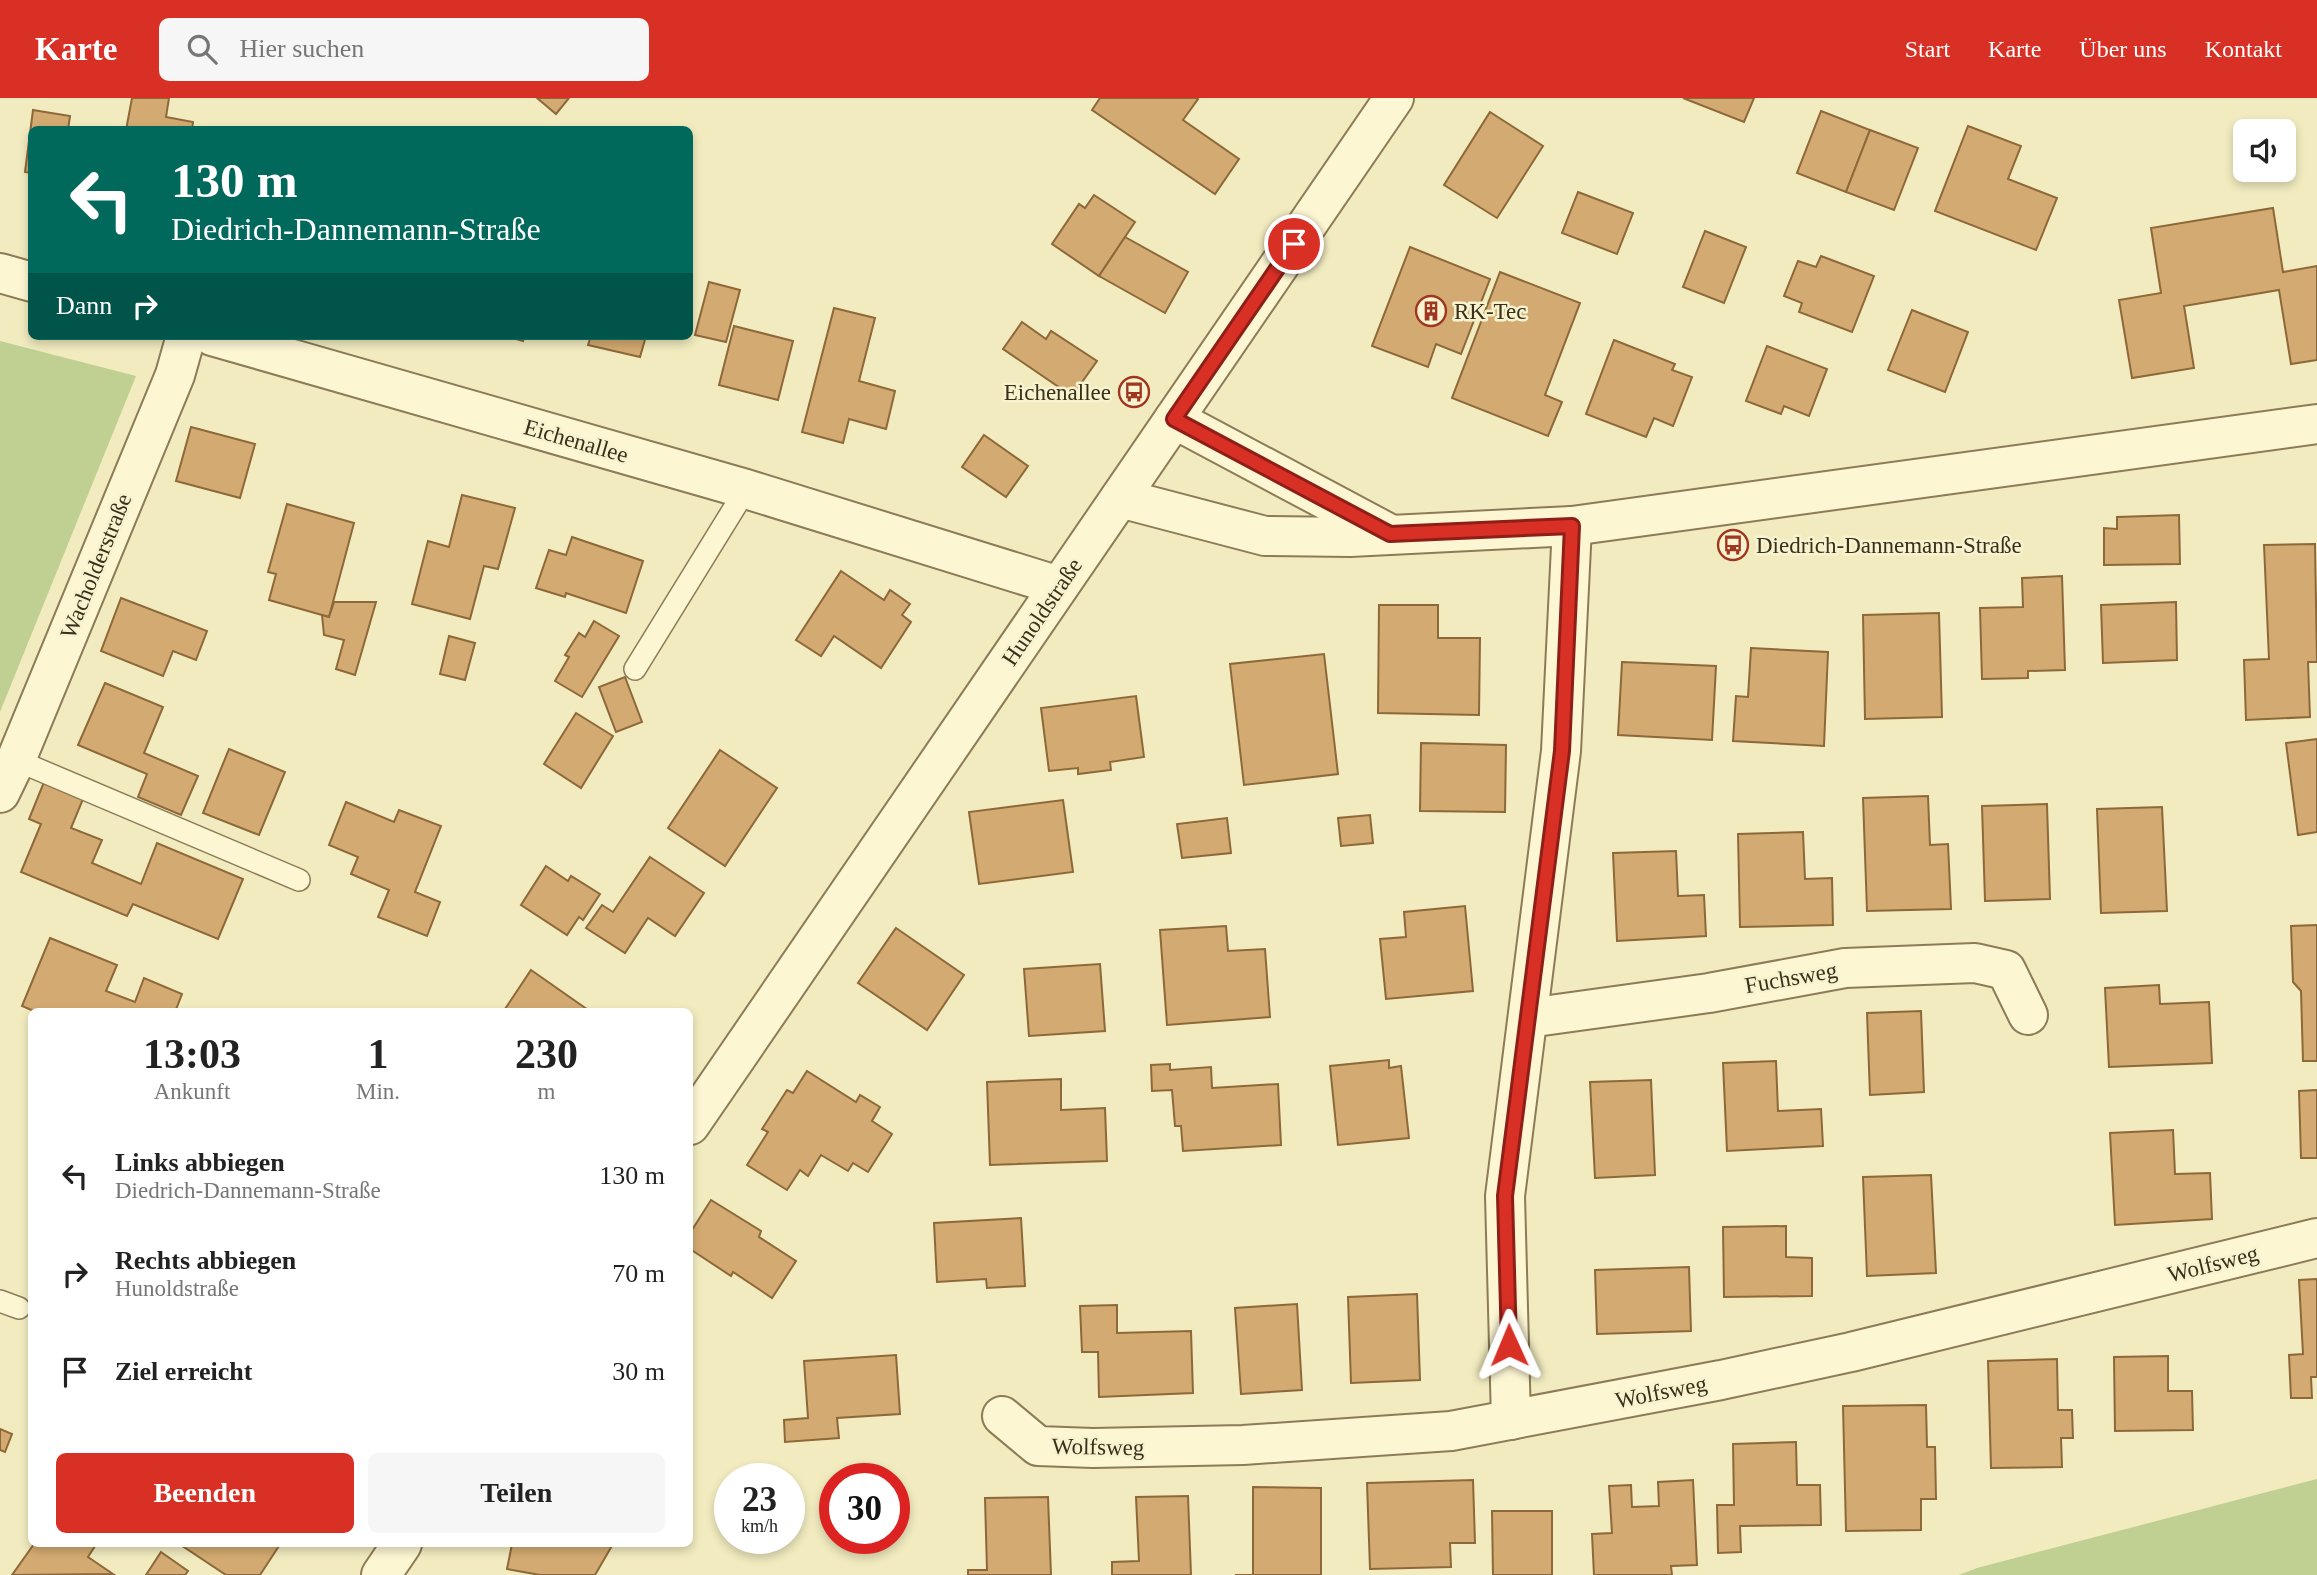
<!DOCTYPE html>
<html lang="de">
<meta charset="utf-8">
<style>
body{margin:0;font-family:"Times New Roman",serif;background:#f6f6f6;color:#222;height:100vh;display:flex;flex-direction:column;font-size:26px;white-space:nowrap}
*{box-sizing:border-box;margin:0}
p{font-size:23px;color:#767676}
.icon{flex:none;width:38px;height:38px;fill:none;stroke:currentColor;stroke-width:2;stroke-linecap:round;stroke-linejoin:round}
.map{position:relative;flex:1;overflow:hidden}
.side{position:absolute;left:28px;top:910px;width:665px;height:539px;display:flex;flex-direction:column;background:#fff;border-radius:10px;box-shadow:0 4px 10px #0003}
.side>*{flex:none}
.banner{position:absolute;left:28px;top:28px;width:665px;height:214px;border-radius:10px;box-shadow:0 4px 10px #0003;background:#00695c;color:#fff;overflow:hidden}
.fabs{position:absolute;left:2233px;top:21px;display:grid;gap:14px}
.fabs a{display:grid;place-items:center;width:63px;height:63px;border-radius:10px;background:#fff;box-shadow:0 4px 10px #0003;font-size:35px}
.speed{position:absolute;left:714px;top:1365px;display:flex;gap:14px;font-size:35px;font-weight:700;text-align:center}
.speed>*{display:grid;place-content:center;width:91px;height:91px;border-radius:50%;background:#fff;box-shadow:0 4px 10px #0003;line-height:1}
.speed small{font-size:18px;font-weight:400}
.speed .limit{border:10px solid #d22;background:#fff;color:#111}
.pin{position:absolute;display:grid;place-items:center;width:60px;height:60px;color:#fff;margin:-30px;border:4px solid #fff;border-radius:50%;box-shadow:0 2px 7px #0007}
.me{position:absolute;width:77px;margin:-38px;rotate:359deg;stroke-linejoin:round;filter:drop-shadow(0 0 5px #0008)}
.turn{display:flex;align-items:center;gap:24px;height:147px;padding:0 28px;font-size:32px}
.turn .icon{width:91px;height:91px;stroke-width:2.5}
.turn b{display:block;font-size:49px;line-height:60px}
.then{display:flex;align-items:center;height:66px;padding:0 28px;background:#0003;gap:14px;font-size:26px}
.eta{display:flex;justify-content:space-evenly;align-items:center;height:119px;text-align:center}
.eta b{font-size:42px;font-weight:600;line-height:49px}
.cta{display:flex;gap:14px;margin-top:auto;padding:14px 28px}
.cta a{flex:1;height:80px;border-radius:10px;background:#d93025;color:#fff;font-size:28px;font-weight:600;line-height:80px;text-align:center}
.cta a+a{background:#f6f6f6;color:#222}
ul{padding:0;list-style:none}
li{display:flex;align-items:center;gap:21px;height:98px;padding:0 28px}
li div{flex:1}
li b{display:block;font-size:26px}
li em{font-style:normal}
header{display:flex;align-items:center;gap:42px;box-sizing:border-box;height:98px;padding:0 35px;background:#d93025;color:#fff}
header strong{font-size:33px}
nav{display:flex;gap:38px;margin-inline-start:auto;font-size:24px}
.search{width:490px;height:63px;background:#f6f6f6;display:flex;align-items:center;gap:18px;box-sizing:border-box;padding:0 24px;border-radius:10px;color:#767676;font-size:26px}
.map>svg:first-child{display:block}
.green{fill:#bfd092}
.building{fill:#d3aa71;stroke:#8d6839;stroke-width:2}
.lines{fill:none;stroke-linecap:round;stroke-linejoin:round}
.service-casing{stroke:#8c7b56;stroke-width:24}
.minor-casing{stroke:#8c7b56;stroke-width:42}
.tertiary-casing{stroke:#8c7b56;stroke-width:42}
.service{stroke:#fcf6d3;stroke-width:21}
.minor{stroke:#fcf6d3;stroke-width:38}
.tertiary{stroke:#fcf6d3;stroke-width:38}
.route-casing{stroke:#8d1f18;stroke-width:18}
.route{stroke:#d93025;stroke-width:12}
.labels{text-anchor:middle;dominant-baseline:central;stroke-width:5;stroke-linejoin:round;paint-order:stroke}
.poi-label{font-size:23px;fill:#3a2f1b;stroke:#f8f3cf;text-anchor:start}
.street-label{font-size:23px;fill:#3a2f1b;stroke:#f8f3cf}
</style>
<header>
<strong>Karte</strong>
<div class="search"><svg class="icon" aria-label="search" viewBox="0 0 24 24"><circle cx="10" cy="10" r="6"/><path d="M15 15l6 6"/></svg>Hier suchen</div>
<nav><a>Start</a><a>Karte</a><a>Über uns</a><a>Kontakt</a></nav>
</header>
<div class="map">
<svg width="2317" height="1477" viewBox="0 0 2317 1477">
<rect width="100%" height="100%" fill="#f1ebbf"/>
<g class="green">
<polygon points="0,243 136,278 0,614"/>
<polygon points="2317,1381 2317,1477 1959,1477 1977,1470"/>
</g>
<g class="building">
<polygon points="132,0 169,0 166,19 193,24 192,32 126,32"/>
<polygon points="537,0 569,0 556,16"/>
<polygon points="1100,0 1196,0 1198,1 1183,22 1239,61 1215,96 1092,12"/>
<polygon points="1683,0 1754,0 1744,24"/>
<polygon points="33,12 70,18 68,32 32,32 32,75 25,74"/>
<polygon points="1821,13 1870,32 1846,94 1797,75"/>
<polygon points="1490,14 1543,48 1497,120 1444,87"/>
<polygon points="1968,28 2021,48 2008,81 2057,100 2036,152 1935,113"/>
<polygon points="1870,32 1918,50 1894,112 1846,94"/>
<polygon points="1578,94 1633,115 1617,156 1562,135"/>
<polygon points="1094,97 1135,124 1099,178 1052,146 1079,106 1085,110"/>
<polygon points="2273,110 2283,174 2317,168 2317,262 2291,266 2279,192 2184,208 2194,270 2132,280 2119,202 2161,195 2151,130"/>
<polygon points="1705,133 1746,149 1724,205 1683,189"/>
<polygon points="1125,139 1188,174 1165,215 1099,178"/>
<polygon points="1410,149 1490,181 1461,256 1436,246 1428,269 1372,248"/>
<polygon points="1821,158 1874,178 1852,234 1799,214 1802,205 1784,198 1798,163 1816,169"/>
<polygon points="1500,174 1580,205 1545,297 1562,304 1548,338 1452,300"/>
<polygon points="709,184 740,192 726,244 695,237"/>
<polygon points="834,210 875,220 859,283 895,293 886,331 849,321 843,345 802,334"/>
<polygon points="1912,212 1968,234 1945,294 1888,272"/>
<polygon points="1022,224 1046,241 1051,233 1097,263 1072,298 1003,251"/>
<polygon points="734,228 793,243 778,302 719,287"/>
<polygon points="505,238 525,238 523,243"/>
<polygon points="591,238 646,238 640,259 588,247"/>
<polygon points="1614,242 1675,266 1672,272 1692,279 1673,328 1654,320 1646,339 1586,316"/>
<polygon points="1767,248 1827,271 1809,318 1784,308 1781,316 1746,303"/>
<polygon points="191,329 255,346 240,400 176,383"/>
<polygon points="984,337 1028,368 1006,399 962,369"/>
<polygon points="462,397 515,410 498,471 484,468 470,521 412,506 428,443 449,449"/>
<polygon points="287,406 354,425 329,519 269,502 276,476 268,474"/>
<polygon points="2179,417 2180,466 2104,467 2104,430 2117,431 2117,419"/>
<polygon points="572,439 643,463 626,515 566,495 565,499 536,490 549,452 566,457"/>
<polygon points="2315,446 2317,564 2308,564 2310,619 2246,622 2244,562 2269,561 2264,447"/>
<polygon points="841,473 884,502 890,492 910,506 902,517 911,524 881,570 834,538 821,558 796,542"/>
<polygon points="2062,478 2065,572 2028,573 2028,580 1982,581 1980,510 2023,509 2022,480"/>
<polygon points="121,500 207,533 196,562 173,553 163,578 101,553"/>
<polygon points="334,504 376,504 355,577 336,571 344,542 324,537 322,517 329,519"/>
<polygon points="2176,504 2177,562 2103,565 2101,507"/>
<polygon points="1379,507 1438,507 1438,540 1480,540 1479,617 1378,615"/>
<polygon points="1939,515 1942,619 1865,621 1863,517"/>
<polygon points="594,523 619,538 582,599 555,583 569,559 565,557 579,535 585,539"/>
<polygon points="449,538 475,545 465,582 440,576"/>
<polygon points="1751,550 1828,554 1824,648 1733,643 1736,598 1748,599"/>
<polygon points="1324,556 1338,676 1244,687 1230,566"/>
<polygon points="1622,564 1716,568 1712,642 1618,637"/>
<polygon points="625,579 642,624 616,634 599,589"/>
<polygon points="105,585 163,609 144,655 198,678 181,717 138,699 147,676 78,647"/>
<polygon points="1136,598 1144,659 1110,664 1111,672 1078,676 1078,670 1049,673 1041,610"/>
<polygon points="576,615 613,638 581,690 544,666"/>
<polygon points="2317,641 2317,734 2298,737 2286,645"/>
<polygon points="1421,645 1506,647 1505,714 1420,713"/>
<polygon points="229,651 285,674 259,737 203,715"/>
<polygon points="720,652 777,690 725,768 668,730"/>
<polygon points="44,684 83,701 71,730 102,742 92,765 141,786 157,745 243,781 218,841 133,806 127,818 21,774 41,726 29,721"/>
<polygon points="1928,698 1930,747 1948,746 1951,811 1867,813 1863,700"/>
<polygon points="1063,702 1073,774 979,786 969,714"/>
<polygon points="346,704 394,724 399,712 441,728 415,794 440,804 427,838 378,819 389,792 351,776 358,759 329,747"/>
<polygon points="2047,706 2050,801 1985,803 1982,708"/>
<polygon points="2162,709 2167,813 2101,815 2097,711"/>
<polygon points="1370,717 1373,745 1341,748 1338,720"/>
<polygon points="1227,720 1231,755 1182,760 1177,726"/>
<polygon points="1803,734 1805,781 1832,780 1833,827 1740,829 1738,736"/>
<polygon points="1676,753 1678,798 1704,797 1706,838 1617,843 1613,755"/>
<polygon points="650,759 704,795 675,838 648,820 625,855 586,830 602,807 613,814"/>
<polygon points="546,768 568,783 571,778 600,796 583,822 579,819 567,837 521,807"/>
<polygon points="1465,808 1473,893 1386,901 1380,841 1406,839 1404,814"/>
<polygon points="2317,827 2317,963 2303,963 2301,893 2293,884 2291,828"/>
<polygon points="1226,828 1228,853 1265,851 1270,919 1167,927 1160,832"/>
<polygon points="896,830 964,877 927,932 858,885"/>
<polygon points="50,840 117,867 106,893 135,904 144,880 182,896 175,914 36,914 22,908"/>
<polygon points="1100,866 1105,933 1029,938 1024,871"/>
<polygon points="531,872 591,914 503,914"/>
<polygon points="2159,887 2160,906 2209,904 2212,965 2109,969 2105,890"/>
<polygon points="1921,913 1924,994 1870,997 1867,915"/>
<polygon points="1389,962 1389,970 1401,968 1409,1040 1338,1047 1330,968"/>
<polygon points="1776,963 1778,1013 1821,1011 1823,1048 1727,1053 1723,965"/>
<polygon points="1170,966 1170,972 1211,969 1212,990 1278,986 1281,1047 1183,1053 1181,1028 1175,1028 1172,992 1152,993 1151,967"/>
<polygon points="807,973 856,1004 860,997 880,1009 872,1023 892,1036 868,1074 853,1065 848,1073 821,1057 808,1078 800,1072 787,1092 747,1067 768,1034 762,1031 787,992 793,995"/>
<polygon points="1061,981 1061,1012 1105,1010 1107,1063 990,1067 987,984"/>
<polygon points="1651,982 1655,1077 1595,1080 1590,984"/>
<polygon points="2317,992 2317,1060 2301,1060 2299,993"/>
<polygon points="2173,1032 2175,1076 2210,1075 2212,1121 2115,1127 2110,1035"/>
<polygon points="1931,1077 1936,1175 1867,1178 1863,1079"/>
<polygon points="711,1102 761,1133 759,1139 796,1163 772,1200 733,1174 731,1178 690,1151 690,1135"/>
<polygon points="1021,1120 1025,1188 987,1190 986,1181 937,1184 934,1125"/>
<polygon points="1786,1128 1786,1159 1812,1160 1812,1198 1724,1199 1723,1129"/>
<polygon points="1689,1169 1691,1233 1597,1236 1595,1172"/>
<polygon points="2317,1181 2317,1279 2311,1279 2312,1300 2291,1300 2289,1257 2303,1256 2299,1182"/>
<polygon points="1417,1196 1420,1282 1351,1285 1348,1199"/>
<polygon points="1297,1206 1302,1292 1241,1296 1235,1210"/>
<polygon points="1117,1207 1117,1235 1191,1233 1193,1295 1099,1299 1098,1254 1082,1254 1080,1208"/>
<polygon points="896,1257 900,1316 837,1320 839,1340 785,1344 784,1322 808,1320 804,1263"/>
<polygon points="2168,1258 2168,1293 2192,1293 2193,1332 2115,1333 2114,1259"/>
<polygon points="2057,1261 2058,1312 2072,1312 2073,1340 2061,1340 2062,1369 1991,1370 1988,1263"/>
<polygon points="1926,1307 1927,1349 1935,1349 1936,1401 1921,1401 1921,1432 1846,1433 1843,1308"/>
<polygon points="0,1331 12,1336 5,1354 0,1352"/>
<polygon points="1796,1344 1797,1387 1820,1387 1821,1427 1740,1428 1741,1454 1718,1455 1717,1407 1734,1407 1733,1346"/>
<polygon points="1473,1382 1475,1445 1450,1445 1451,1469 1370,1471 1367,1385"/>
<polygon points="1693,1382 1697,1467 1671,1468 1672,1477 1594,1477 1592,1436 1612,1435 1609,1388 1631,1387 1632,1409 1659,1408 1658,1384"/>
<polygon points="1253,1389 1321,1390 1321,1477 1235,1477 1253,1477"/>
<polygon points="1188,1398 1191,1477 1112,1477 1112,1464 1139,1463 1136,1399"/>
<polygon points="1048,1399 1051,1477 968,1477 968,1472 987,1472 985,1400"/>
<polygon points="1492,1413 1552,1413 1552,1477 1493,1477"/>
<polygon points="34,1446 92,1446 95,1448 88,1459 113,1476 12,1477"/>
<polygon points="187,1446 275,1446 279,1448 260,1477 226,1477 184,1449"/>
<polygon points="512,1446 613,1446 595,1477 540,1477 507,1471"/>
<polygon points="161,1454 188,1473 185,1477 146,1477"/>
</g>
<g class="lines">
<g class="service-casing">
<g id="service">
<polyline points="635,571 746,391"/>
<polyline points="16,662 299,782"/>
<polyline points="0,1203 19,1210"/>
</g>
</g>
<g class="minor-casing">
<g id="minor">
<polyline points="0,175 32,184"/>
<polyline points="212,238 746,391 1059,488"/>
<polyline points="1174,321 1388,435"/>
<polyline points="1120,400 1265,438 1350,439 1572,428 2317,326"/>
<polyline points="0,695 16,662 175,277 186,238"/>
<polyline points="1528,920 1709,895 1845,870 1975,865 2006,872 2028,917"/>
<polyline points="1002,1318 1038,1348 1093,1350 1243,1347 1451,1333 1721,1282 1851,1254 2317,1140"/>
<polyline points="1511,1322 1505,1098 1561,653 1572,428"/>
</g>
</g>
<g class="tertiary-casing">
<g id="tertiary">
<polyline points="690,1027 1394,0"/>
<polyline points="381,1477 402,1446"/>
</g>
</g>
<use href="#service" class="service"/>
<use href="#minor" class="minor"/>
<use href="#tertiary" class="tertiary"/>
</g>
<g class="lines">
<g class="route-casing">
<polyline id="route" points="1294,146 1174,321 1390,436 1572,428 1562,653 1505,1098 1509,1247"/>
</g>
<use href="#route" class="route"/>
</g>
<defs>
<g id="building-ring" transform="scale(1.575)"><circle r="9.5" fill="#f8f3cf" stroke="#a03520" stroke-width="1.5"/><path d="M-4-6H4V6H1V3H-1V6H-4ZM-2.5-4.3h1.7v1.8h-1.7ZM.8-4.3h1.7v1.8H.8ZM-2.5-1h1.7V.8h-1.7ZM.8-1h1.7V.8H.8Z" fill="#a03520"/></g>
<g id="bus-ring" transform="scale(1.575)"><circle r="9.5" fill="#f8f3cf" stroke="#a03520" stroke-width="1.5"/><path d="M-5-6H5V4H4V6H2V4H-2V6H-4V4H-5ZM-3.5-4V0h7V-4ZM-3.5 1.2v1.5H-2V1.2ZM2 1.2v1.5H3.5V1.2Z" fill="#a03520"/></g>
</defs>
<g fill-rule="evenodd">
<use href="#building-ring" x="1431" y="213"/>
<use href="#bus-ring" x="1134" y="294"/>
<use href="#bus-ring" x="1733" y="447"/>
</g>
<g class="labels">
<g class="poi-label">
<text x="1454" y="213">RK-Tec</text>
<text x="1111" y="294" text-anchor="end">Eichenallee</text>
<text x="1756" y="447">Diedrich-Dannemann-Straße</text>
</g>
<g class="street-label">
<text transform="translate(576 343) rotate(16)">Eichenallee</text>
<text transform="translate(96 468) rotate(-68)">Wacholderstraße</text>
<text transform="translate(1042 514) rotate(-56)">Hunoldstraße</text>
<text transform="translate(1791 880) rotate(-10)">Fuchsweg</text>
<text transform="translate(2213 1166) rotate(-14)">Wolfsweg</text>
<text transform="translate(1661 1294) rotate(-11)">Wolfsweg</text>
<text transform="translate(1098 1349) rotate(1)">Wolfsweg</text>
</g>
</g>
</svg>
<div class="fabs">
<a><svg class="icon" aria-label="sound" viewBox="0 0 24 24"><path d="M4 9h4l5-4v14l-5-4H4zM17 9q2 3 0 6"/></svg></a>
</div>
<div class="speed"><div>23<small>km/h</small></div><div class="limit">30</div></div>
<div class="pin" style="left:1294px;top:146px;background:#d93025"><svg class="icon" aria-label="arrive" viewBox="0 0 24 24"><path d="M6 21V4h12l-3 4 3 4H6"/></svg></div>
<svg class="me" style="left:1509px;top:1247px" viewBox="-20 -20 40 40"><path d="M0-17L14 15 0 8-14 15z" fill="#d93025" stroke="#fff" stroke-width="4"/></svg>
<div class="banner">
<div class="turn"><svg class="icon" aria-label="left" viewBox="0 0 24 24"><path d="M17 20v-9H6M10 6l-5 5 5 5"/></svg><div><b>130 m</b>Diedrich-Dannemann-Straße</div></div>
<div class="then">Dann<svg class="icon" aria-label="right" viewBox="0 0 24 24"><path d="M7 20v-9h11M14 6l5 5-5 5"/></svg></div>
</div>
<section class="side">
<div class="eta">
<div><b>13:03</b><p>Ankunft</p></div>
<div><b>1</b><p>Min.</p></div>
<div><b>230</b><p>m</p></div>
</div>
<ul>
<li><svg class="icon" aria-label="left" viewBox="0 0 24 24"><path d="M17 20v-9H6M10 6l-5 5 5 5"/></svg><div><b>Links abbiegen</b><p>Diedrich-Dannemann-Straße</p></div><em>130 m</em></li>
<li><svg class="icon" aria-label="right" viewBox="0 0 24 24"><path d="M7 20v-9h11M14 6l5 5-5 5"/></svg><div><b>Rechts abbiegen</b><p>Hunoldstraße</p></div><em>70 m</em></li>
<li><svg class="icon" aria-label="arrive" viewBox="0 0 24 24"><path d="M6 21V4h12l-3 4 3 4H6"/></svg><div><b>Ziel erreicht</b></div><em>30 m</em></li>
</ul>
<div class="cta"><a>Beenden</a><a>Teilen</a></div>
</section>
</div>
